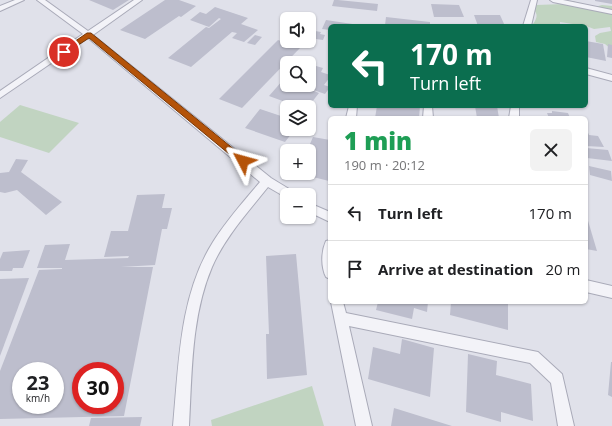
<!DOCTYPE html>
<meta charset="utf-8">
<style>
body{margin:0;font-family:"Open Sans",sans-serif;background:#f2f2f2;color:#202124;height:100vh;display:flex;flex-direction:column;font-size:15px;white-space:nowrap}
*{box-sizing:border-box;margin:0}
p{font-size:13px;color:#757577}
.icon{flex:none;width:22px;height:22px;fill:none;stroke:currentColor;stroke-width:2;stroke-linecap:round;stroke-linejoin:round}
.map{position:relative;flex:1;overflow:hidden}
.details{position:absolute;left:328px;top:116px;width:260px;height:188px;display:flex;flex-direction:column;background:#fff;border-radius:6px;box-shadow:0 1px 3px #0004}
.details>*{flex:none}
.guide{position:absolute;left:328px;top:24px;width:260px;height:84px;border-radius:6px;box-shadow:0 1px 3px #0004;background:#0b6e4f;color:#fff;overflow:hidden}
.buttons{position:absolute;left:280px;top:12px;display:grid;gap:8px}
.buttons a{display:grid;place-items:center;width:36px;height:36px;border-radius:6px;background:#fff;box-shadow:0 1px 3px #0004;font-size:20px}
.speed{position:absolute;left:12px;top:362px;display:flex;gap:8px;font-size:20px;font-weight:700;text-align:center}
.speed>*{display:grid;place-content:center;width:52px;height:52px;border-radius:50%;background:#fff;box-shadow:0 1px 3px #0004;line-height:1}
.speed small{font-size:10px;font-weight:400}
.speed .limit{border:6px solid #d22;background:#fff;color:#111}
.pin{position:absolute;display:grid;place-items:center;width:34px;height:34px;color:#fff;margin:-17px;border:2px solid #fff;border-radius:50%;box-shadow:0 1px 4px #0007}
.me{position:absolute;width:44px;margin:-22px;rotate:309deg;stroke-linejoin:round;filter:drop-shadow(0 0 3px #0008)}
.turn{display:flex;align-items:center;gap:14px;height:84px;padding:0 16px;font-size:18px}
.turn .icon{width:52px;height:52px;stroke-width:2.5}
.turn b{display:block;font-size:28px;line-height:34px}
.round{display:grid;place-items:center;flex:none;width:42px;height:42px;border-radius:6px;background:#f2f2f2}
.head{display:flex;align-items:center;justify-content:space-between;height:68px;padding:0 16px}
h1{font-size:24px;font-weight:800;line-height:30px;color:#1e9e55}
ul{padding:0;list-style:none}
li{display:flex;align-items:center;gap:12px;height:56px;padding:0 16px;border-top:1px solid #e0e0e0}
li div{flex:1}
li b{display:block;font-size:15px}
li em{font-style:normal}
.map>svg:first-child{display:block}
.green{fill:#c1d4c1}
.building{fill:#bdbecd;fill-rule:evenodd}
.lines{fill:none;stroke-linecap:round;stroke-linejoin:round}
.minor-casing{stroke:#a9aab8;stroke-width:2}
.minor{fill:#f3f3f8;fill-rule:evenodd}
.route{fill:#b45309;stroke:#753606}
</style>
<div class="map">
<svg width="612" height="426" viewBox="0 0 612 426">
<rect width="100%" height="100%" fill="#e0e1ea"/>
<g class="green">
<path d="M565,1H572L595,7L602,5L612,6V50L605,44L596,42L595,36L600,33L611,31L610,27L594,29L586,26L560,22V26H532C536,19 539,16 534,10L536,5L564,4Z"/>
<polygon points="20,105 79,123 49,153 0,137 0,122"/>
<polygon points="312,386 324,426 212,426 211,420"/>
</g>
<g class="building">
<polygon points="89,0 129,0 113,10"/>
<polygon points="165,0 179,0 196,6 181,17 179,16 145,39 120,30"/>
<polygon points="334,0 338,0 378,4 377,11 332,6"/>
<polygon points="595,0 612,0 612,4 595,1"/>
<polygon points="431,4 459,5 464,17 434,17"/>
<polygon points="215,7 248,18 241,24 258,30 244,42 232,38 237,33 232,32 191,67 168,58 206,27 209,28 221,19 219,18 209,27 190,20 200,12 206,14"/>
<polygon points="474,15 500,15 505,26 478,26"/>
<polygon points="386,17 430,22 430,26 385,25"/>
<polygon points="326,20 359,25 359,26 330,26 330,30 322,29"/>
<polygon points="309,30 321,32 320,34 325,35 323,40 309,38"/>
<polygon points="255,35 262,37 255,45 247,43"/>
<polygon points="278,40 300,48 242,108 219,99"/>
<polygon points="586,41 603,44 606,61 586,57"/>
<polygon points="608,44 612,45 612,58 607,57"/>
<polygon points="309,64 323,68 321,72 330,75 330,77 324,85 330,87 325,94 302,86 319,93 308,107 299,107 269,96 283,80 287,82 287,85 309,85"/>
<polygon points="377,106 420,106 419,118 375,118"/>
<polygon points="475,106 497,106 499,118 477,118"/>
<polygon points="260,109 287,118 287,129 295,129 285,142 245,128"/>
<polygon points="552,111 568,113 570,118 549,118 547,113 552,113"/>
<polygon points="586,128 589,135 598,136 604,147 586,146"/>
<polygon points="313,137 330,140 329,181 301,174 309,173 309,151 307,151"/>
<polygon points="586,148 608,150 612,161 587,158"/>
<polygon points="16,159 28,160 21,172 62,202 46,215 17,190 5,193 0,192 0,173 9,172"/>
<polygon points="589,166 611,171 612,181 590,175"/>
<path d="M165,194L162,208H172L167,229H162L155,265L121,267H153L124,416L0,419V371L39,270L62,269V268H37L45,245L70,244L65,260L128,258L129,256L104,257L111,231H128L137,195ZM21,371H55V405H21ZM81,371H115V405H81Z"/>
<polygon points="586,214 597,251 586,249"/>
<polygon points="30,250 23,268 13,268 12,271 0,271 0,259 3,252"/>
<polygon points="296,254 307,375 267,379 266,334 269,334 266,256"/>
<polygon points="29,278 0,356 0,279"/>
<polygon points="378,302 428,302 427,312 414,308 412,319 376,310"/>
<polygon points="451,302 508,302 508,330 450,315"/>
<polygon points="402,339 434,348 430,397 368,379 373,347 400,354"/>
<polygon points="468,354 497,361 496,375 531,384 533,421 501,412 501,422 466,412"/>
<polygon points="611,362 612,362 612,397 608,395"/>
<polygon points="394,408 452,426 391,426"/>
<polygon points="142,417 140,426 89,426 91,418"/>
</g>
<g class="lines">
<g class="minor-casing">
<g id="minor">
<polygon points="15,0 24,0 0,11 0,6"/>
<path d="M37,0H45L88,31L134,0H142L93,35L271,178L294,192L295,195H287V198L268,187C248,212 225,237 212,267C191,316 192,374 189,426H173C179,364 179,296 213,242C227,220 244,201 260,182L88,38L0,98V91L83,34Z"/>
<polygon points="531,0 537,0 531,26 523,26"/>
<polygon points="550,0 563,0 612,10 612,14 553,2"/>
<polygon points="586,68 612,75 612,81 586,74"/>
<polygon points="349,106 357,106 356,118 346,118"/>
<polygon points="424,106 432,106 433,118 423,118"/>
<polygon points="511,106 519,106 519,118 509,118"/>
<polygon points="309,203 330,212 330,222 309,212"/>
<path d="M330,240V279L326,277C321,267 321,252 326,241Z"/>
<polygon points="586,280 612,286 612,298 586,292"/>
<polygon points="331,302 343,302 346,313 538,352 562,374 574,426 558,426 551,383 530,363 349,326 372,426 356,426"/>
</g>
</g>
<use href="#minor" class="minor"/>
</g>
<polygon class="route" points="87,33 91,33 246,159 247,161 246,163 240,163 89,38 66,53 61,53 61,51"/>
</svg>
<div class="buttons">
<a><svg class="icon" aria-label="sound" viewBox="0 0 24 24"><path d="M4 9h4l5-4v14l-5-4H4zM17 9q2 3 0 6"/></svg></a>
<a><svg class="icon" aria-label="search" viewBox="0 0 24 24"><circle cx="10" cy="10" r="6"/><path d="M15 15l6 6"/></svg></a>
<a><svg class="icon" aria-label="layers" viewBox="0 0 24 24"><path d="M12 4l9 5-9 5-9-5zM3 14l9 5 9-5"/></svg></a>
<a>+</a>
<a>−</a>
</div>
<div class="speed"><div>23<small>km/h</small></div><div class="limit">30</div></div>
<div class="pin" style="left:64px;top:52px;background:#d93025"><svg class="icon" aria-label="arrive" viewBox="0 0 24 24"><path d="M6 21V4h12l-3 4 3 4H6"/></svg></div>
<svg class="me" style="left:243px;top:161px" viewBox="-20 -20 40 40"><path d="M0-17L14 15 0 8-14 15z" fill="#b45309" stroke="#fff" stroke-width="4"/></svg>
<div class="guide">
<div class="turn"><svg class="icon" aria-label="left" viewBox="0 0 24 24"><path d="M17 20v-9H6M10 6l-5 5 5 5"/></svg><div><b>170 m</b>Turn left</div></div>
</div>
<section class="details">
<div class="head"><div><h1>1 min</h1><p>190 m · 20:12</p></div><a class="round"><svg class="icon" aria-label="close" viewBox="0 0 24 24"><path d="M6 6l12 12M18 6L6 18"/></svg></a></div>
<ul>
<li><svg class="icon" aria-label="left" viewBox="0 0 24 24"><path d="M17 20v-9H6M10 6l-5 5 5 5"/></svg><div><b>Turn left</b></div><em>170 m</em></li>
<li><svg class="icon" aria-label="arrive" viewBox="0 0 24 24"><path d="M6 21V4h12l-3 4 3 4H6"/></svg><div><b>Arrive at destination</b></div><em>20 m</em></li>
</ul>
</section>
</div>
